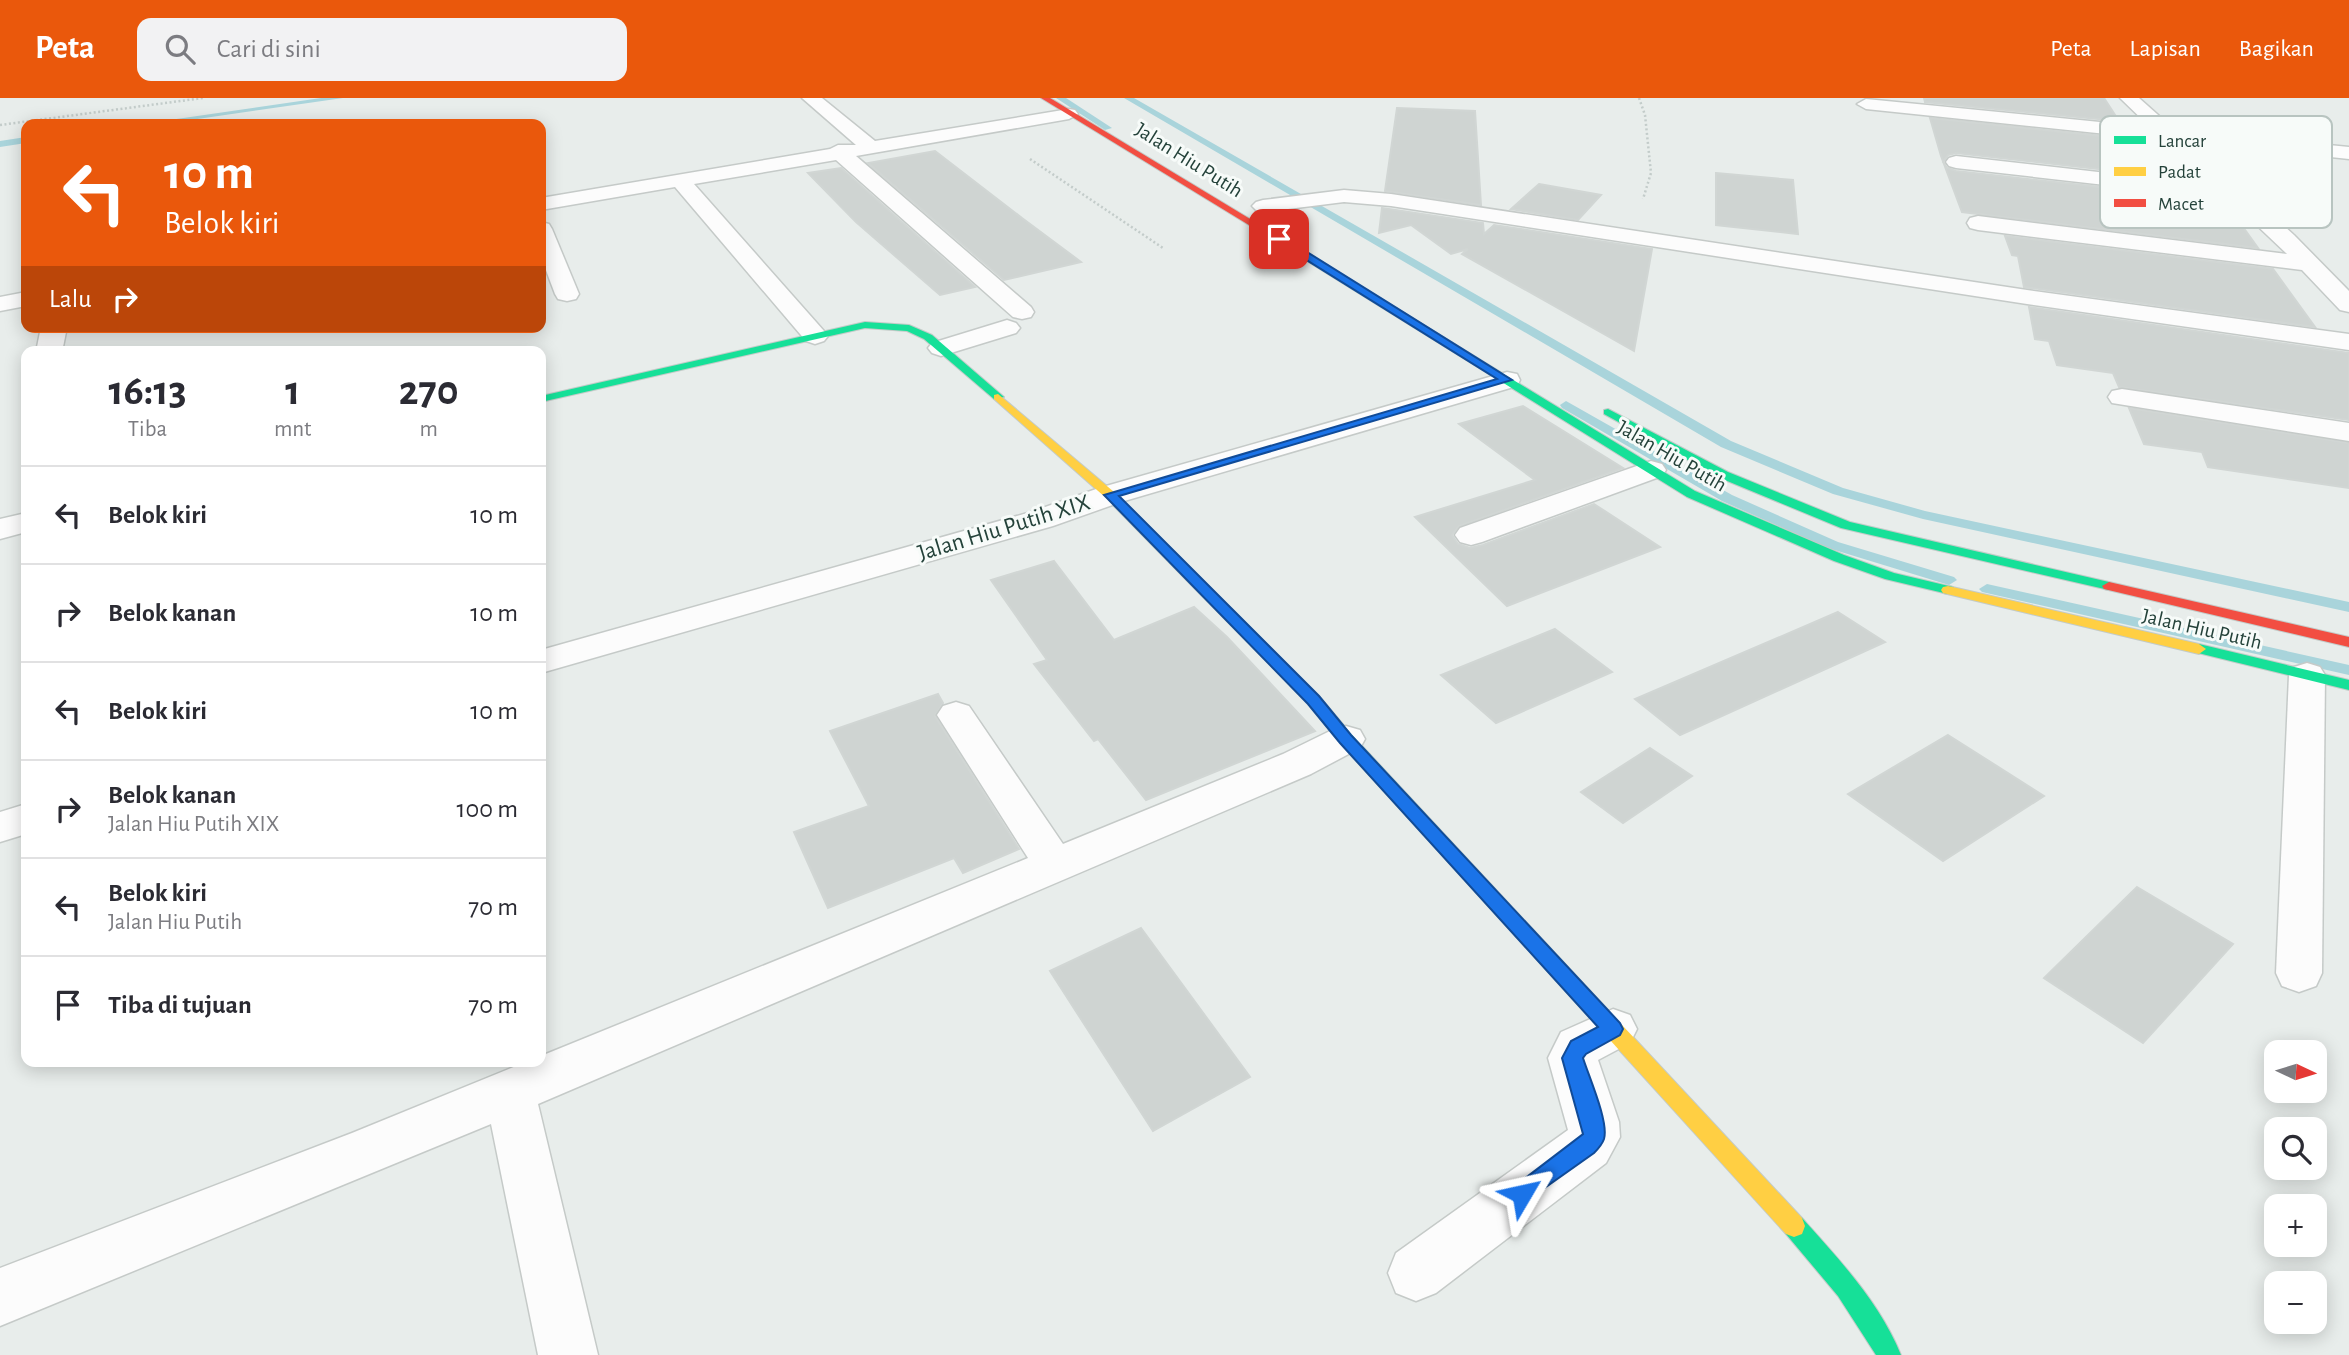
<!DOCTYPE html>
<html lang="id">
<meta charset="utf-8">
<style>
body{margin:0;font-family:"Alegreya Sans",sans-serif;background:#f2f2f3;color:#2b2b33;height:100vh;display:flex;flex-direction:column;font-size:26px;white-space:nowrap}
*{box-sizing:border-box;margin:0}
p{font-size:23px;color:#7c7c81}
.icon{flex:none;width:38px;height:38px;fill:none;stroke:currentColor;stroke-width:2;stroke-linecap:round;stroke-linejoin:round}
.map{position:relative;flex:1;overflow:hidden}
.sheet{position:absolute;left:21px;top:248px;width:525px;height:721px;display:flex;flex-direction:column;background:#fff;border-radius:14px;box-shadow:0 4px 18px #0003}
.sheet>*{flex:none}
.guide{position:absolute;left:21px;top:21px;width:525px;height:214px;border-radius:14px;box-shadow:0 4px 18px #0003;background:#ea580c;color:#fff;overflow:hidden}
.needle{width:46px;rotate:94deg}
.fabs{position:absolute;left:2264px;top:942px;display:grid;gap:14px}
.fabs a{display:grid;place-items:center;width:63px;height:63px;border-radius:14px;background:#fff;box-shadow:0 4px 18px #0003;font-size:35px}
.pin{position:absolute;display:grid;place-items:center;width:60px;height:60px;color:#fff;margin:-30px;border-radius:14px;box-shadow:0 4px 10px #0006}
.me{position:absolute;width:77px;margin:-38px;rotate:54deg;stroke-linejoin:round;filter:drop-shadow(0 0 5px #0008)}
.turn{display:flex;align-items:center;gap:24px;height:147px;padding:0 28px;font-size:32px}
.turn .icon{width:91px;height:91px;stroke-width:2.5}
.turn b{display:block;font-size:49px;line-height:60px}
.then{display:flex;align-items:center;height:66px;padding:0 28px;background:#0003;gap:14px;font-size:26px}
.eta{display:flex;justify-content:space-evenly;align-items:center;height:119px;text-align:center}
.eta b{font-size:42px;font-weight:700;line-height:49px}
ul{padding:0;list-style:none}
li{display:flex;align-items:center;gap:21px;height:98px;padding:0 28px;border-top:2px solid #e1e1e2}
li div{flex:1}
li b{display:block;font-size:26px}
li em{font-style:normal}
header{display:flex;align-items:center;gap:42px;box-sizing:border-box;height:98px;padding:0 35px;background:#ea580c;color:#fff}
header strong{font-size:33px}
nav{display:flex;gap:38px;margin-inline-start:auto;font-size:24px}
.search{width:490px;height:63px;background:#f2f2f3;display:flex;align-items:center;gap:18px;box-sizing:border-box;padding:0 24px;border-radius:14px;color:#7c7c81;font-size:26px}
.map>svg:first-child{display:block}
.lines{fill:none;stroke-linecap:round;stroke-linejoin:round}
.stream{fill:#a9d4db;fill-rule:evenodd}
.building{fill:#cfd4d2;stroke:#d1d6d4;stroke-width:2}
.street-casing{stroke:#c5cac8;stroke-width:3}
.fast-casing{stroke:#c3cbc8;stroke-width:2}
.slow-casing{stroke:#c3cbc8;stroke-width:2}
.jam-casing{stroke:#c3cbc8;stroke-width:2}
.path{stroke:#c3ccca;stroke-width:2.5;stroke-dasharray:2 2.5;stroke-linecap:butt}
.street{fill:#fcfcfc;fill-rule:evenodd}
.fast{fill:#16e098;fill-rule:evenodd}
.slow{fill:#ffcf43;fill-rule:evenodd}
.jam{fill:#f24e42;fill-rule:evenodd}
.route{fill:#1a73e8;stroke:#114b97;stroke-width:2}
.labels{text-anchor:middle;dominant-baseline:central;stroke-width:6;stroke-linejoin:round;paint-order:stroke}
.far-street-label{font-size:21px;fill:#24423a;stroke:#f7fbf9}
.street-label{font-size:24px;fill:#24423a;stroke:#f7fbf9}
.key{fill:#f7fbf9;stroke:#b8c4c0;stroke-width:2}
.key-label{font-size:19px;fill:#24423a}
</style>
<header>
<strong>Peta</strong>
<div class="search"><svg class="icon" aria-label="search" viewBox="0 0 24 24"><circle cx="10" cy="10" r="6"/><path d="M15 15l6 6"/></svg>Cari di sini</div>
<nav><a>Peta</a><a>Lapisan</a><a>Bagikan</a></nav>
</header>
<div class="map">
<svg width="2349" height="1257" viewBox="0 0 2349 1257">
<rect width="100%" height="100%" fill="#e8edeb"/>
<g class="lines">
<g class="stream">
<polygon points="321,0 343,0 163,26 142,26"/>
<polygon points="1056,0 1066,0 1112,30 1105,32"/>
<polygon points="1124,0 1134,0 1731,343 1843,390 1925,413 2349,504 2349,514 1923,421 1833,396 1721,349"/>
<polygon points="26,39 26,45 0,49 0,43"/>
<polygon points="1566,303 1732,397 1838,444 1954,479 1957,482 1949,487 1828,450 1722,403 1562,310 1560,307"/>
<polygon points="1987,486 2349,567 2349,577 1982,494 1979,491"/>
</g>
</g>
<g class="building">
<polygon points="1924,0 2104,0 2119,23 1925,4"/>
<polygon points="1397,10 1475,13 1481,107 1385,93"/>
<polygon points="1930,20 2150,43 2178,80 1956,55 1948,57 1943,64 1947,70 1956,73 2209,101 2215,109 2230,111 2258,150 1962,114 1941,58"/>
<polygon points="935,53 1022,120 1081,164 1004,182 868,65"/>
<polygon points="841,70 975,189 940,197 856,124 808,75"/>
<polygon points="1716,75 1793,82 1798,136 1716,127"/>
<polygon points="1539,86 1601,97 1578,122 1511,111"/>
<polygon points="1382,110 1483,125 1484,136 1494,127 1652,151 1634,253 1462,156 1468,151 1451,156 1411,127 1379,135"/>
<polygon points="2005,138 2273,171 2315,229 2024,189 2018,158 2012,157"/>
<polygon points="2029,209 2349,255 2349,322 2119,289 2113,275 2057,267 2049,243 2035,241"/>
<polygon points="1523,308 1623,370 1459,428 1452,437 1458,446 1470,450 1483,447 1594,406 1660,449 1507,508 1415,419 1535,382 1459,326"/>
<polygon points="2129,310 2349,345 2349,390 2208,369 2202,354 2144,346"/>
<polygon points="1054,463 1114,542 1194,509 1227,539 1315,633 1146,702 1098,641 1094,643 1034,566 1047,562 991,482"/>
<polygon points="1838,514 1885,544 1680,637 1635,601"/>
<polygon points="1555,531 1612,574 1496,625 1441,577"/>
<polygon points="938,596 943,605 935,618 1019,751 963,775 954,760 828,810 794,734 869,708 830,633"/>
<polygon points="1948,637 2044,698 1943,763 1848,696"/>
<polygon points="1650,650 1692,678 1623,725 1581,694"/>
<polygon points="2137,789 2233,846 2143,945 2044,880"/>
<polygon points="1141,830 1250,979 1153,1033 1050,873"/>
</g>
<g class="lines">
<g class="street-casing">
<g id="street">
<polygon points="802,0 822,0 875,43 1069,11 1075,12 1078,16 1069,21 856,58 1031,209 1034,214 1031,219 1022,221 1013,219 836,62 694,86 824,233 828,238 824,243 815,246 806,243 675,89 541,112 541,100 830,51 838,47 856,47"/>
<polygon points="2120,0 2139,0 2175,32 2349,49 2349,61 2190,44 2294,137 2349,193 2349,214 2340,212 2302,172 1978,132 1970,130 1967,125 1970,120 1978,118 2287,156 2229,101 1956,70 1949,68 1946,64 1949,60 1956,58 2213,87 2164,42 1866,11 1857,6 1866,1 2150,29"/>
<polygon points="1344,92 1391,96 2027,192 2349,236 2349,252 2027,206 1391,108 1344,104 1263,114 1256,112 1252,108 1256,104 1263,102"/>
<polygon points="541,124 549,126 552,131 579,196 576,201 567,203 558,201 555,196 541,159"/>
<polygon points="26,194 26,208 0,213 0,199"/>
<polygon points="1007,222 1016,225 1020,230 1016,235 941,258 932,255 928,250 932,245"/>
<polygon points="41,229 67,229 62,254 36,254"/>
<polygon points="1507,274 1517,276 1520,282 1517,288 1121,404 1053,428 541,575 541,552 1031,414 1099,390"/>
<polygon points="2122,291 2349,325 2349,343 2112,305 2108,299 2112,293"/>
<polygon points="1651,363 1662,366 1666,372 1662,378 1482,444 1471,447 1460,444 1455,437 1460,430"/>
<polygon points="26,415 26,434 0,441 0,421"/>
<polygon points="2307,565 2320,569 2325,577 2322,875 2316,888 2299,894 2282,888 2276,875 2289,577 2294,569"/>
<polygon points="956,604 969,608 1063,746 1283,656 1332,632 1346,628 1360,632 1365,641 1360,650 1311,676 538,1006 598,1257 538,1257 491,1026 0,1228 0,1170 352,1035 526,964 541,964 541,958 1028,760 937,617 943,608"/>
<polygon points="26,706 26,736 0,744 0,714"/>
<polygon points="1613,911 1630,917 1637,931 1630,945 1598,962 1619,1024 1620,1039 1606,1065 1436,1195 1416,1203 1396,1195 1388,1175 1396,1155 1568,1032 1548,960 1561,934"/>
</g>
</g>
<g class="fast-casing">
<g id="fast">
<polygon points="1265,130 1695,393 1844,457 1894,475 1953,489 1955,492 1948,496 1885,481 1834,463 1687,399 1262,135 1260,133"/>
<polygon points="865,224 909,227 932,237 1004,299 994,301 924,241 907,233 865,230 541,304 541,298"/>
<polygon points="1608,311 1728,374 1850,424 2109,484 2116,488 2109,492 1841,430 1720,380 1604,316 1604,312"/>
<polygon points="1213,497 1218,498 1319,598 1352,637 1595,898 1598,904 1595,910 1588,912 1581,910 1340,645 1309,606 1208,504 1206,501"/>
<polygon points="2199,546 2349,582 2349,592 2194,554 2192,551 2194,548"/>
<path d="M1794,1117L1802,1120C1839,1161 1880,1205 1901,1257H1876L1838,1198L1786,1136L1783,1128L1786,1120Z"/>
</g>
</g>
<g class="slow-casing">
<g id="slow">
<polygon points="998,296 1114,394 1218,498 1220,501 1218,504 1208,504 1106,400 994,301 994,297"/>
<polygon points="1948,488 2199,546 2206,551 2199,556 1943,495 1941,492 1943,489"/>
<polygon points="1588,896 1595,898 1802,1120 1805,1128 1802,1136 1794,1139 1786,1136 1581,910 1578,904 1581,898"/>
</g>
</g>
<g class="jam-casing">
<g id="jam">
<polygon points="1041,0 1050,0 1270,133 1262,135"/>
<polygon points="2109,484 2349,539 2349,549 2104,491 2102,488"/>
</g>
</g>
<g class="path">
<polyline points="1639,0 1645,17 1651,75 1643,101"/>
<polyline points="0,27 203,0"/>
<polyline points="1030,61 1163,150"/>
</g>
<use href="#street" class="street"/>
<use href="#fast" class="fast"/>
<use href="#slow" class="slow"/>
<use href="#jam" class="jam"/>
</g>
<path class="route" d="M1276,139H1283L1512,282L1119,398L1319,598L1351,637L1620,925L1623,931L1620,937L1586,956L1583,960C1589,979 1609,1024 1604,1041C1602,1047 1598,1051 1594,1055L1522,1106L1515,1103L1511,1096L1515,1088L1583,1036L1562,960L1571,943L1598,929L1340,645L1308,606L1104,397L1497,281L1276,143Z"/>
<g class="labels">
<g class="far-street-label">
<text transform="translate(1189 62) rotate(32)">Jalan Hiu Putih</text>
<text transform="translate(1672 358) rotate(30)">Jalan Hiu Putih</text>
<text transform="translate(2202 531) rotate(13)">Jalan Hiu Putih</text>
</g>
<g class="street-label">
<text transform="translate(1004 430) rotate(-17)">Jalan Hiu Putih XIX</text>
</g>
</g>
<rect x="2100" y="18" width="232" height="112" rx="10" class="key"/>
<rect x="2114" y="38" width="32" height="8" fill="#16e098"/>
<rect x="2114" y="69" width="32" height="9" fill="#ffcf43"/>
<rect x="2114" y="101" width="32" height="8" fill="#f24e42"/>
<g class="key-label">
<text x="2158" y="49">Lancar</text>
<text x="2158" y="80">Padat</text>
<text x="2158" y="112">Macet</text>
</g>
</svg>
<div class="fabs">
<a><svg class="needle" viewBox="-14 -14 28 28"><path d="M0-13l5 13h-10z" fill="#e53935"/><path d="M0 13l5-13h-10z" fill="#7c7c81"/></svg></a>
<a><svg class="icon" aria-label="search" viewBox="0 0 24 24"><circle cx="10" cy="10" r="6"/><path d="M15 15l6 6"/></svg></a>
<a>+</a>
<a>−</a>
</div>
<div class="pin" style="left:1279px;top:141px;background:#d93025"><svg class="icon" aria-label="arrive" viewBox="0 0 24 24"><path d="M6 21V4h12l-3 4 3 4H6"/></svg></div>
<svg class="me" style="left:1522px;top:1096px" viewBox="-20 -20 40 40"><path d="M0-17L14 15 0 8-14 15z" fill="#1a73e8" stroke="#fff" stroke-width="4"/></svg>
<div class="guide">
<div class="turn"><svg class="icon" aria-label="left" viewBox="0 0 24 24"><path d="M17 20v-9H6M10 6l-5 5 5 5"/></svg><div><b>10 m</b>Belok kiri</div></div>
<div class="then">Lalu<svg class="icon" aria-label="right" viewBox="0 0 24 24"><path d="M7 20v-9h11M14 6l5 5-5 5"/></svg></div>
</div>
<section class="sheet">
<div class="eta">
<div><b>16:13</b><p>Tiba</p></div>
<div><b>1</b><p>mnt</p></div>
<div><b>270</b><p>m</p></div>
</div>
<ul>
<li><svg class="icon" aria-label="left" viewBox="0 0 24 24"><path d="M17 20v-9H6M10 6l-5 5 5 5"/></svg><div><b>Belok kiri</b></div><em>10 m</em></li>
<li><svg class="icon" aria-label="right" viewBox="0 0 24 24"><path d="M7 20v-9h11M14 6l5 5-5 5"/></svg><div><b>Belok kanan</b></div><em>10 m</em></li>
<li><svg class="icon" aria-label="left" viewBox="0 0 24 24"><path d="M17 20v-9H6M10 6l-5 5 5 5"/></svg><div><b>Belok kiri</b></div><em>10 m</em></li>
<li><svg class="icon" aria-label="right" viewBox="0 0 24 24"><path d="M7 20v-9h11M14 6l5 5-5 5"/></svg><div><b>Belok kanan</b><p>Jalan Hiu Putih XIX</p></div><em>100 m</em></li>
<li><svg class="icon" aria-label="left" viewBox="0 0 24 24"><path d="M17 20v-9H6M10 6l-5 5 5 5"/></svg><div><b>Belok kiri</b><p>Jalan Hiu Putih</p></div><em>70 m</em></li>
<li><svg class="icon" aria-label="arrive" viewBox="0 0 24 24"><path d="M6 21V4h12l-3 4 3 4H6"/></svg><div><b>Tiba di tujuan</b></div><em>70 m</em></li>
</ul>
</section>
</div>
